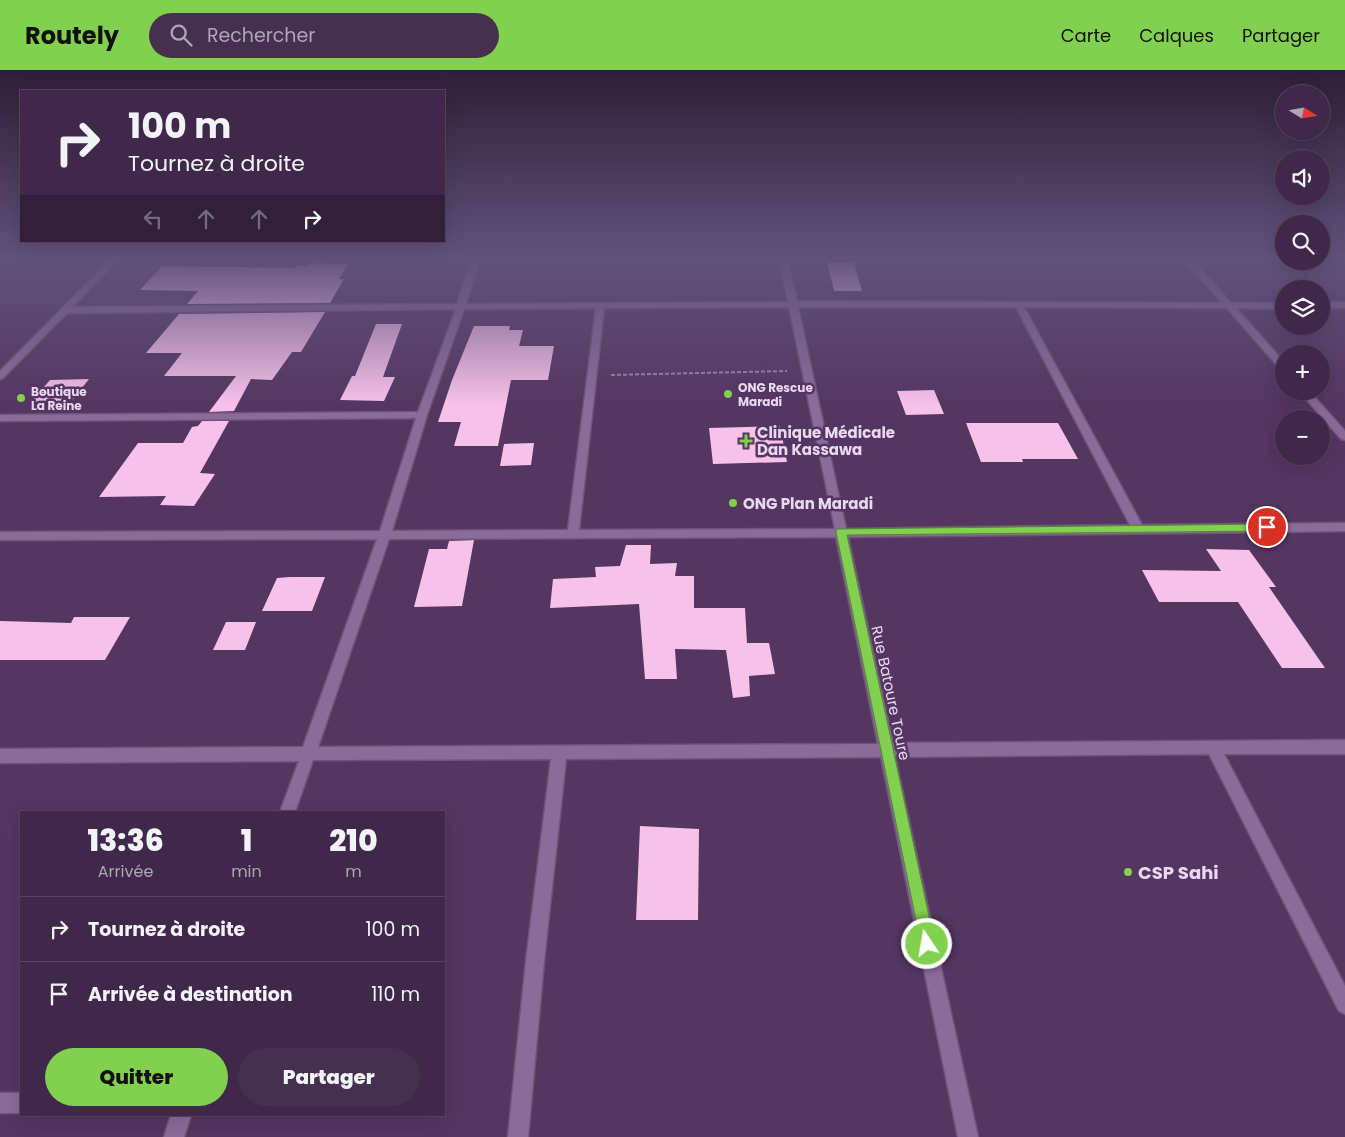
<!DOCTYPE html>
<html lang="fr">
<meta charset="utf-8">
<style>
body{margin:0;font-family:Poppins,sans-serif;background:#463050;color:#f1f3f6;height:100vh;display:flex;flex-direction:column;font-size:19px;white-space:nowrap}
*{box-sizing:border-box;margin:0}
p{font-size:16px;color:#ada6b4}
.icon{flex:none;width:28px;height:28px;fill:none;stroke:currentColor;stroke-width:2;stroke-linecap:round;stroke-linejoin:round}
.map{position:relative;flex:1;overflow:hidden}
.sheet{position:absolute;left:20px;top:741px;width:425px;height:305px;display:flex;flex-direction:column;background:#3f2849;border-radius:0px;box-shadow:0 5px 20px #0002,0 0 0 1px #584461}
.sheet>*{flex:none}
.hud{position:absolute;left:20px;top:20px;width:425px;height:152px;border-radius:0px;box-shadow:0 5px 20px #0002,0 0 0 1px #584461;background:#3f2849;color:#f1f3f6;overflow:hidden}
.needle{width:32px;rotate:101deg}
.fabs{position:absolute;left:1275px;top:15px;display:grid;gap:10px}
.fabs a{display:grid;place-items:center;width:55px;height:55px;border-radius:50%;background:#3f2849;box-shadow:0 5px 20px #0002,0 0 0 1px #584461;font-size:25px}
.pin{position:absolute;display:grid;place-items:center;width:42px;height:42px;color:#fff;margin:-21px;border:2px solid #fff;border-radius:50%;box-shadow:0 1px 5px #0007}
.me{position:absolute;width:55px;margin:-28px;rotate:348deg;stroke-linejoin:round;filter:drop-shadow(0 0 4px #0008)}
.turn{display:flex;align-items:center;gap:18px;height:105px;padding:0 25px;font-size:22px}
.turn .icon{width:65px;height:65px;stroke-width:2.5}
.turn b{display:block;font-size:35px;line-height:42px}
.lanes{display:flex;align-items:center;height:48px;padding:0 25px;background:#0003;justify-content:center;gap:25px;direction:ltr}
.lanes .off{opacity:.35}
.eta{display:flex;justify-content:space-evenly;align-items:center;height:85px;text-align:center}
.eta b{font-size:30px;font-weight:800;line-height:35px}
.cta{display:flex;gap:10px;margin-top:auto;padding:10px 25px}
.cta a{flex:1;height:58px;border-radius:30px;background:#82d04f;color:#111;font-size:20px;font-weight:800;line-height:58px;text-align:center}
.cta a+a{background:#463050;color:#f1f3f6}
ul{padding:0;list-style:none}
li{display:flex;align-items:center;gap:15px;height:65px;padding:0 25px;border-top:1px solid #584461}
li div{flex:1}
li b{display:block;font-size:19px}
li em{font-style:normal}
header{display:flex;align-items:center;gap:30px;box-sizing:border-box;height:70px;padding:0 25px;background:#82d04f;color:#111}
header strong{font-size:24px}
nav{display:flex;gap:28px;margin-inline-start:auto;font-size:18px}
.search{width:350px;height:45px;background:#463050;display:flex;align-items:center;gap:12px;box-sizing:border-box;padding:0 18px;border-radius:28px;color:#ada6b4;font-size:19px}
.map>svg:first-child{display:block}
.building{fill:#f7c2ea}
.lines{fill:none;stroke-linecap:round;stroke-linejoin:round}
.minor-casing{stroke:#6e5479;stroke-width:3}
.path{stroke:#9d84a8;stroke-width:2;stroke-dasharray:4 2;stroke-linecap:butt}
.minor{fill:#8b6b9a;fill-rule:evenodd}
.route{fill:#82d04f;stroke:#548733}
.poi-dot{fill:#82d04f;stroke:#543661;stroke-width:2}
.labels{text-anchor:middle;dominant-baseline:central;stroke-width:5;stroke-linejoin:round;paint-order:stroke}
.far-poi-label{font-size:12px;font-weight:bold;fill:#ead8f3;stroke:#543661;text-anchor:start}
.poi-label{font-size:15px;font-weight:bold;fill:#ead8f3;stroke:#543661;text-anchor:start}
.street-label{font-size:15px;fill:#ead8f3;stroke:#543661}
.near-poi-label{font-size:18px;font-weight:bold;fill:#ead8f3;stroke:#543661;text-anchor:start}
</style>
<header>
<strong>Routely</strong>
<div class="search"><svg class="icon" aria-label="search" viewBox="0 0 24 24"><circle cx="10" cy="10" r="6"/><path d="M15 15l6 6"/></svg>Rechercher</div>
<nav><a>Carte</a><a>Calques</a><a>Partager</a></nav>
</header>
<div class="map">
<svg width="1345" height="1067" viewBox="0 0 1345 1067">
<rect width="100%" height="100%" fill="#543661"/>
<g class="building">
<polygon points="827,192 854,192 862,221 834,221"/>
<polygon points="308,193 348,194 339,209 344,209 330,233 187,234 198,221 140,220 162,196 296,198 298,195 307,196"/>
<polygon points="325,242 301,282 292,282 272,310 251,309 234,341 209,342 236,306 164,306 182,283 146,283 179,244"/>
<polygon points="376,254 402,254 383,307 395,307 384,331 340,330 352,306 355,306"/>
<polygon points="474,256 510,256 509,260 523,260 519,276 554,276 548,310 511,310 498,376 454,376 461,352 438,352 452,310"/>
<polygon points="89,309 71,332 31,332 50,310"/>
<polygon points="934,320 944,344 906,345 897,321"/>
<polygon points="202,351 229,351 200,403 215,404 194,436 160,435 166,426 99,427 138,373 183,373 192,357 198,356"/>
<polygon points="966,353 1058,353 1078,389 1022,389 1023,392 981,392"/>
<polygon points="780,356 787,392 713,394 709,358"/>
<polygon points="534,373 531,395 500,396 504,374"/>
<polygon points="474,470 462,536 414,537 429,479 447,479 449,471"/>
<polygon points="626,475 651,475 650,494 677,493 675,506 694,506 694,538 745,538 747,573 769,573 775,604 749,606 750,626 733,628 726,580 675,579 677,609 645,609 639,534 550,538 553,509 596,507 595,497 620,496"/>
<polygon points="1206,479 1249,480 1276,517 1269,517 1325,598 1282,598 1238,532 1159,532 1142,500 1221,501"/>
<polygon points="290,507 325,507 312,541 262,541 277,508"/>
<polygon points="74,547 130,547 105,590 0,590 0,551 71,553"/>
<polygon points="226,552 256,552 245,580 213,580"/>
<polygon points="640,756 699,759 698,850 636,850"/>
</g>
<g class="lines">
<g class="minor-casing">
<g id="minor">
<path d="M114,186H122L72,237L457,234L473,186H481L466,234L788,232L779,186H787L797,231L1222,233L1181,186H1189L1231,233H1284V239L1236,238L1284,292V301L1281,300L1227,238L1024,237L1142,455L1345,453V461L848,467L893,673L1345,670V684H1224L1345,916V944L1339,941L1209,684L895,687L978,1067H958L881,687L566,689L544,891L528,1067H508L526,891L551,689L313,690L295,742H280L299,691L0,693V679L303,677L377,469L0,470V462L380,461L416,348L0,351V345L418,342L456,239L67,243L3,308L0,309V301ZM789,237L835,459L579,460L604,238ZM798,237H1016L1130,455L846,459ZM596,238L568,460L392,461L427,345L464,239ZM836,467L878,674L318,677L389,469Z"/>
<rect x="1321" y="232" width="24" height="6"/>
<polygon points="1299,321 1309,321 1345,361 1345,370 1341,369"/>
<rect x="0" y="1023" width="21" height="20"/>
<polygon points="171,1045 191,1045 184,1067 164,1067"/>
</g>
</g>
<polyline class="path" points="611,305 787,301"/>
<use href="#minor" class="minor"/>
</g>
<linearGradient id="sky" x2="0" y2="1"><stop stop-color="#2e1e35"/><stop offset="0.56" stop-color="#61527b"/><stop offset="1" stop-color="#61527b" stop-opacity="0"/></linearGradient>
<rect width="1345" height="335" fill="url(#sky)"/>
<polygon class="route" points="1267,454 1272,457 1267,461 847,465 935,874 933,879 927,881 922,879 836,462 837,459"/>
<g class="poi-dot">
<circle cx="728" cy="324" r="5"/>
<circle cx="21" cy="328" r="5"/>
<path d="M743.5 363.5h5v5h5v5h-5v5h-5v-5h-5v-5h5z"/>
<circle cx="733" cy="433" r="5"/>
<circle cx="1128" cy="802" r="5"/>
</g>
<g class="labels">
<g class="far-poi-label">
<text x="738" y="317">ONG Rescue<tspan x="738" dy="14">Maradi</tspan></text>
<text x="31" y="321">Boutique<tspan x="31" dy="14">La Reine</tspan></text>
</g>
<g class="poi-label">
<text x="757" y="362">Clinique Médicale<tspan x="757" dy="17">Dan Kassawa</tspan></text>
<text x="743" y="433">ONG Plan Maradi</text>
</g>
<g class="street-label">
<text transform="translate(891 623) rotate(78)">Rue Batoure Toure</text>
</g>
<g class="near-poi-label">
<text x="1138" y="802">CSP Sahi</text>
</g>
</g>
</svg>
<div class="fabs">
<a><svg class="needle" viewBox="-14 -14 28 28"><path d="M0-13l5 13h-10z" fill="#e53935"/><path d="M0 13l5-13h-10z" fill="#ada6b4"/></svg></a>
<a><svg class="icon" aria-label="sound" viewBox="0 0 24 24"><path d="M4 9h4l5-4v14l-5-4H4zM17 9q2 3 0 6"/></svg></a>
<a><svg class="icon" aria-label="search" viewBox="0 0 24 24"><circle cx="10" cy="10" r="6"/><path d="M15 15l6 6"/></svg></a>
<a><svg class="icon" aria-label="layers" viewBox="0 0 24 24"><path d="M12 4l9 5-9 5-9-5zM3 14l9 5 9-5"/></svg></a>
<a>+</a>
<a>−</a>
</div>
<div class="pin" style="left:1267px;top:457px;background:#d93025"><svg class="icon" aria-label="arrive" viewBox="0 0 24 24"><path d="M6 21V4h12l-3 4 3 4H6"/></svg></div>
<svg class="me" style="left:927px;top:874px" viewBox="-20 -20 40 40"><circle r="17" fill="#82d04f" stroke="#fff" stroke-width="3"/><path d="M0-11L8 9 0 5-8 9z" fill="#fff"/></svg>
<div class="hud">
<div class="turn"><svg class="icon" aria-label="right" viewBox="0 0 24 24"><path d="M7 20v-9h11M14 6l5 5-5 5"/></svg><div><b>100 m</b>Tournez à droite</div></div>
<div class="lanes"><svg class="icon off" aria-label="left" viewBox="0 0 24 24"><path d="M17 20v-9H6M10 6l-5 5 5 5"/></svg><svg class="icon off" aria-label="ahead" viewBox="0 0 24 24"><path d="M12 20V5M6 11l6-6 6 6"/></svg><svg class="icon off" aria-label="ahead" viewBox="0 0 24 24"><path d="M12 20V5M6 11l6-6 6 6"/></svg><svg class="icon" aria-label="right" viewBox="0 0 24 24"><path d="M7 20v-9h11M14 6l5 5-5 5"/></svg></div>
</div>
<section class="sheet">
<div class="eta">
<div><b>13:36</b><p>Arrivée</p></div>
<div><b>1</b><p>min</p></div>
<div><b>210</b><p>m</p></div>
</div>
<ul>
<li><svg class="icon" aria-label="right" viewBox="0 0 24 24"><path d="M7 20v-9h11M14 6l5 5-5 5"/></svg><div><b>Tournez à droite</b></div><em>100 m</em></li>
<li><svg class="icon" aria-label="arrive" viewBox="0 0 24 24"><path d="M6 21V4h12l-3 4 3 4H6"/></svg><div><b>Arrivée à destination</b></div><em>110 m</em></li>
</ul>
<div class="cta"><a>Quitter</a><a>Partager</a></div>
</section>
</div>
